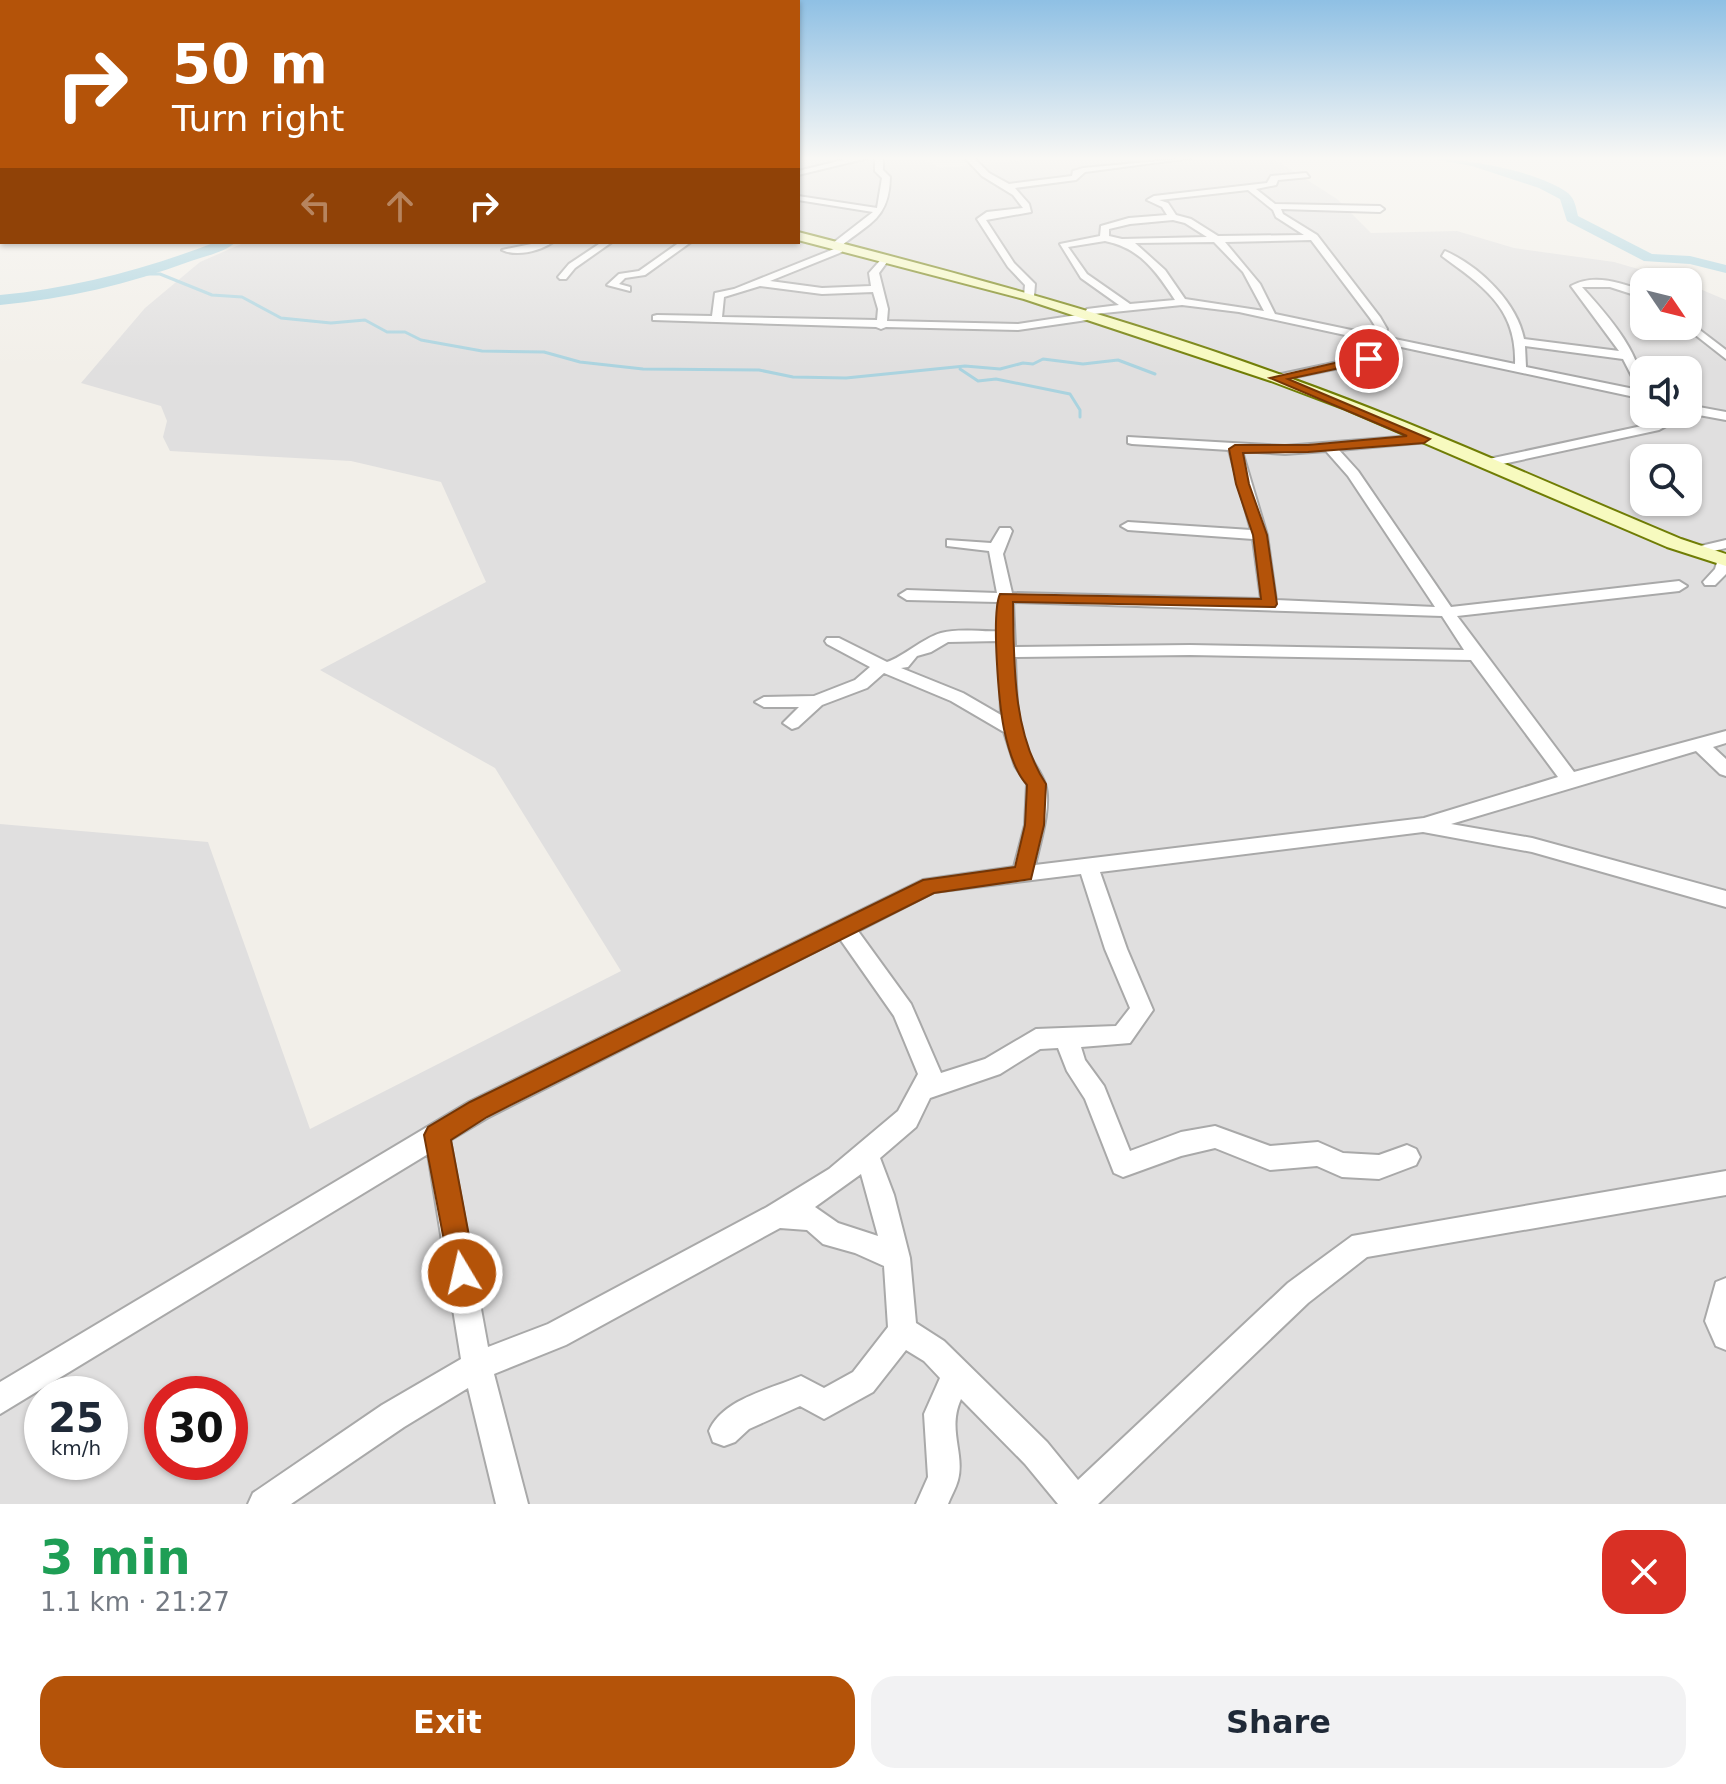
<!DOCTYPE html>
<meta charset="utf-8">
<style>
body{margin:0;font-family:"DejaVu Sans",sans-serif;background:#f2f2f3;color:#1f2937;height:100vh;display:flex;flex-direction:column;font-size:30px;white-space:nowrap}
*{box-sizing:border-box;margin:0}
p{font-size:26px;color:#747a83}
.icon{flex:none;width:44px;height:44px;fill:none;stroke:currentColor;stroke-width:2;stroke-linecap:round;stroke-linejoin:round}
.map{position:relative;height:1504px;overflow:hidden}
.drawer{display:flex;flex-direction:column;background:#fff;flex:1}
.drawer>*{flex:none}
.top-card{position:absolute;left:0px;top:0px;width:800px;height:244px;box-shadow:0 2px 6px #0004;background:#b45309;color:#fff;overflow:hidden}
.needle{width:52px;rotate:125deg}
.controls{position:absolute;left:1630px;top:268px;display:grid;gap:16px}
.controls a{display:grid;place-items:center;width:72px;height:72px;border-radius:16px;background:#fff;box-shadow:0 2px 6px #0004;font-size:40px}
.speed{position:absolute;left:24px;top:1376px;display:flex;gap:16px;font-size:40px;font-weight:700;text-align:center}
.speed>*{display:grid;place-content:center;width:104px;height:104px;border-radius:50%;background:#fff;box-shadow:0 2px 6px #0004;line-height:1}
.speed small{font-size:20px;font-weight:400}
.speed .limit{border:12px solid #d22;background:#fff;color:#111}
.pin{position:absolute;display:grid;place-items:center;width:68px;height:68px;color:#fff;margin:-34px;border:4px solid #fff;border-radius:50%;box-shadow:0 2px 8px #0007}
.me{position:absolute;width:88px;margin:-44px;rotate:351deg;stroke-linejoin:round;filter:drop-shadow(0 0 6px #0008)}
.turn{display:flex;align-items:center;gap:28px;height:168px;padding:0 40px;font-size:36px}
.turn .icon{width:104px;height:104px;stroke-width:2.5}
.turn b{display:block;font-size:56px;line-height:68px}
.lanes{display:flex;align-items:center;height:76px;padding:0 40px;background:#0003;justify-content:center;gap:40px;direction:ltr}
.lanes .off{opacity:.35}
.round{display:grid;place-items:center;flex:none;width:84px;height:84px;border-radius:24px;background:#f2f2f3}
.head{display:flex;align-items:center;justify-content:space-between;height:136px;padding:0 40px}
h1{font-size:48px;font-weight:700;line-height:60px;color:#1e9e55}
.action{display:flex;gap:16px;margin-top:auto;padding:16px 40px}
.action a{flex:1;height:92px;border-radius:24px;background:#b45309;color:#fff;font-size:32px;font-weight:700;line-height:92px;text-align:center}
.action a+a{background:#f2f2f3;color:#1f2937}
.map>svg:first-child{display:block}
.residential{fill:#e0dfdf;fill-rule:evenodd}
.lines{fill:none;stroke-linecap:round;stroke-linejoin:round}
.stream{stroke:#aad3df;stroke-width:3}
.river{fill:#aad3df;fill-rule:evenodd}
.street-casing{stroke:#a9a9a9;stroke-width:4}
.secondary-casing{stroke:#707d05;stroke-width:4}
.street{fill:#fff;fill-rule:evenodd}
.secondary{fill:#f7fabf;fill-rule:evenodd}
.route{fill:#b45309;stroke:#753606;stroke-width:2}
</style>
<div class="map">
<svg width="1726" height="1504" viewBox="0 0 1726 1504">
<rect width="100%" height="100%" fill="#f2efe9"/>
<path class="residential" d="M798,158H921L940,168L1047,158H1273L1337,199L1371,233L1457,231L1514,248L1614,262L1683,282H1644V326H1688V284L1726,300V1504H0V824L208,842L310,1129L621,971L495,768L320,670L486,582L441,482L351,461L170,451L163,437L167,421L161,406L81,383L145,308L200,262L246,242H798ZM1644,370H1688V414H1644ZM1644,458H1688V502H1644ZM42,1394H110V1462H42ZM162,1394H230V1462H162Z"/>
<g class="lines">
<g class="stream">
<polyline points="142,274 160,274 212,295 242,297 281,318 331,323 365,320 387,332 405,332 421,340 482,351 544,352 580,362 643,369 759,370 793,377 846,378 965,366 1000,369 1023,363 1033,364 1043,359 1083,364 1118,360 1155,374"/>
<polyline points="960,369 978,381 996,379 1070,394 1080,410 1080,417"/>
</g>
<g class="river">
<path d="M1427,158C1463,158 1539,171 1568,193C1575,199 1576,208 1578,216L1652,254L1690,256L1726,265V273L1690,264L1644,261L1567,221L1560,199L1539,188L1472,166Z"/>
<path d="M216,242H236C225,252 206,256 191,261C129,284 66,299 0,305V295C75,288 146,269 216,242Z"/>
</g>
<g class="street-casing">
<g id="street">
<polygon points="851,158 868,158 798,175 798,171"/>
<path d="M875,158H883V170L890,177C889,218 871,222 841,246L842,252L770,281L822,288L871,286L869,273L885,255L890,258L879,273L888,309L887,321L1018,324L1084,314L1087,309L1119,305L1081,278L1060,244L1100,236L1101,226L1129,218L1167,215L1162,207L1147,200L1154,196L1267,183L1271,176L1306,173L1309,177L1278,180L1276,185L1256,189L1275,204L1380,206L1384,209L1380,212L1281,209L1283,214L1317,235L1380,317L1387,329L1385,337L1515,364C1517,308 1483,286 1442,256L1445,251C1479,266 1517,302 1524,339L1619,351L1571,286C1594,273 1621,283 1644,291V298L1610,287H1582C1611,319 1644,356 1644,399L1392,345L1394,350L1373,361L1276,381L1272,380V376L1366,356L1382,348L1373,341L1239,312L1182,305L1094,314L1087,320L1018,330L886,327L881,329L876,327L653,320V316L657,315L712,316L715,293L734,289L834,249L833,243L873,212L798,200V196L877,208L882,178L875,171ZM1248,190L1273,210L1276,217L1304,235L1218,236L1191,219L1176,215L1168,203L1159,200ZM1173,220L1185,223L1207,237L1122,239L1109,236V229L1130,224ZM1311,240L1370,318L1377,329L1375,335L1275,314L1260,284L1225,242ZM1105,241C1140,248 1156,271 1175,300L1130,304L1087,274L1068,247ZM1214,242L1243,272L1264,311L1185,299L1165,270L1135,243ZM760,286L822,294L873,292L878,309L877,320L722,317L724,297ZM1525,346L1623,359L1639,390L1526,367Z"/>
<polygon points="965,158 974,158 989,173 1009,184 1072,176 1073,171 1083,168 1191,158 1085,172 1076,180 1015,188 1029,204 1031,212 986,220 1014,263 1035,284 1034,296 1029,299 1024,296 1025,285 1008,267 977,219 987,212 1023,208 1013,195 982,176"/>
<path d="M541,242H553C540,251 517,257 502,250Z"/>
<polygon points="602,242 612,242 575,268 566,279 560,279 558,277 569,264"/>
<polygon points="680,242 691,242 645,275 625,278 619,284 630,287 630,291 607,285 619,274 639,271"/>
<polygon points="1688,321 1726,350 1726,359 1684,326 1688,326"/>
<polygon points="1688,405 1726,412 1726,420 1688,413"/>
<polygon points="1672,414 1688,414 1659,430 1484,468 1478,464 1484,460 1651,424"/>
<path d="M1424,435L1430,439L1428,442L1339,450L1358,471L1451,607L1679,581L1687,586L1679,591L1457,616L1574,772L1726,731V743L1713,747L1726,759V776L1720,774L1696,751L1451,824L1532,838L1726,891V907L1532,852L1423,832L1100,872L1127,949L1153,1010L1130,1043L1081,1047L1085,1060L1104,1086L1130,1151L1181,1132L1215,1126L1270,1146L1318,1142L1343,1153L1379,1155L1407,1145L1416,1149L1420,1157L1416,1165L1379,1179L1342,1177L1317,1166L1270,1170L1215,1148L1181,1156L1123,1177L1114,1173L1085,1099L1067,1071L1058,1048L1040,1049L1000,1074L930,1098L916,1127L880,1158L894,1195L910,1258L916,1323L944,1341L1047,1442L1078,1480L1288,1283L1352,1236L1726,1171V1195L1367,1257L1308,1303L1098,1504H1058L1025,1464L961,1399C947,1430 965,1453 958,1480C956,1488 951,1496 948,1504H916L928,1477L924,1414L940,1378L924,1361L906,1350L873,1392L824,1419L800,1406L749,1429L735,1442L724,1446L713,1442L709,1431C722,1399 771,1389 801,1376L824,1388L853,1372L888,1327L884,1266L855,1253L823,1244L807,1230L780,1228L566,1345L494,1374L528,1504H496L468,1388L404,1427L291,1504H248L253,1493L382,1405L461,1359L428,1154L0,1414V1382L469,1102L923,880L1014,867L1025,825L1027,784L1015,766L1004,732L951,701L884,673L867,688L822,705L798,727L792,729L783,723L799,707H764L755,702L764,697L814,696L855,680L870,667L827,644L825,641L827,638H839L887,662C903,657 923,638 941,633C959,628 981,632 999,631L998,602L907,600L899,595L907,590L997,593L989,551L947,546V540L991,543L1000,528H1010L1012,531L1003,554L1012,593L1261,599L1253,539L1128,530L1121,526L1128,522L1251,530L1229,450L1132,444L1128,443V437L1285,446ZM1242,451L1285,454L1326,451L1348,476L1435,607L1276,600L1267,535ZM1013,602L1442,616L1464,650L1190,645L1015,647ZM999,641L1001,715L963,693L901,668L908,667L917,656L931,652L948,642ZM1190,655L1471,660L1558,777L1424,818L1035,865C1040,843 1052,805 1045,784C1041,770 1029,759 1025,744C1016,717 1016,686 1015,657ZM1081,874L1105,949L1130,1008L1116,1026L1036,1029L985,1059L941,1073L911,1004L858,931L934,892ZM840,939L894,1016L918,1074L898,1111L829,1169L767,1207L548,1324L488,1347L450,1140L487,1118ZM861,1174L878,1236L838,1223L815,1207Z"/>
<polygon points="1726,540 1726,548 1697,555 1690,551 1692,548"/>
<polygon points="1726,555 1726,574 1715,585 1705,585 1703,582 1715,569 1719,556"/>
<polygon points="1726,1278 1726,1350 1716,1346 1705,1321 1716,1282"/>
</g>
</g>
<g class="secondary-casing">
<path id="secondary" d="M798,232C962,274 1125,318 1284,376C1419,424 1549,484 1681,539L1726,554V566L1667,547L1345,409L1271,381L1024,299L798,240Z"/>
</g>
<use href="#street" class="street"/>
<use href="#secondary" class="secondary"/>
</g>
<linearGradient id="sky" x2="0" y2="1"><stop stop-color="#8fc0e4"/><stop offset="0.43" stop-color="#f9f8f5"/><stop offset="1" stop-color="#f9f8f5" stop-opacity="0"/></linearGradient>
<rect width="1726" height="368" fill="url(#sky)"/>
<path class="route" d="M1369,355L1373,356V361L1288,379L1430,439L1424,443L1308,452L1243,453L1249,484L1267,535L1277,604L1275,607L1013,602C1014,663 1012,732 1046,784L1044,825L1031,879L934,893L487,1117L451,1140L476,1273L472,1283L462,1287L452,1283L424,1135L428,1127L470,1102L923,880L1015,867L1025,825L1027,785C1014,771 1008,748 1004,729C999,704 991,614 1000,594L1261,599L1253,535L1236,484L1229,449L1235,445H1308L1407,436L1270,378Z"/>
</svg>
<div class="controls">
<a><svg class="needle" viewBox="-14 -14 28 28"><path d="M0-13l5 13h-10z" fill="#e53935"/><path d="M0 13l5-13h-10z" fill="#747a83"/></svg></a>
<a><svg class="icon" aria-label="sound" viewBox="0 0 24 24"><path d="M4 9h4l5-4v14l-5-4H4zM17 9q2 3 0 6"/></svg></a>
<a><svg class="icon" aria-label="search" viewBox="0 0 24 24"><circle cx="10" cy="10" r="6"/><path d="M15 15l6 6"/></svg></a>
</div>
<div class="speed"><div>25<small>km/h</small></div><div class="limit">30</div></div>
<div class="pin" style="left:1369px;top:359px;background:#d93025"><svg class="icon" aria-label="arrive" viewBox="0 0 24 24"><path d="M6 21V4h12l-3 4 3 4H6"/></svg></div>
<svg class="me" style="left:462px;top:1273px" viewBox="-20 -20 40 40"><circle r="17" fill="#b45309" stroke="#fff" stroke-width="3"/><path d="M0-11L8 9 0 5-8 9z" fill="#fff"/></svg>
<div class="top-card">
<div class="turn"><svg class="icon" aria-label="right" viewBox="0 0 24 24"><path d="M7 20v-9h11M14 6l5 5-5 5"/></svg><div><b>50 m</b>Turn right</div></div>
<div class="lanes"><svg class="icon off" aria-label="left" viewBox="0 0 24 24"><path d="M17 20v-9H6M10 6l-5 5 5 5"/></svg><svg class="icon off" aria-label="ahead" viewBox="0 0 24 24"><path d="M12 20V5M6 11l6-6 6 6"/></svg><svg class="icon" aria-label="right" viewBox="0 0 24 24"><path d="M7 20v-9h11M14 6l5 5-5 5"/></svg></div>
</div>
</div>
<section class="drawer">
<div class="head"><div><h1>3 min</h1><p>1.1 km · 21:27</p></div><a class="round" style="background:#d93025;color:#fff"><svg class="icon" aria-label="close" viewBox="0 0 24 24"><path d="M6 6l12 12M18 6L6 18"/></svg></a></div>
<div class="action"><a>Exit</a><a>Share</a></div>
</section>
